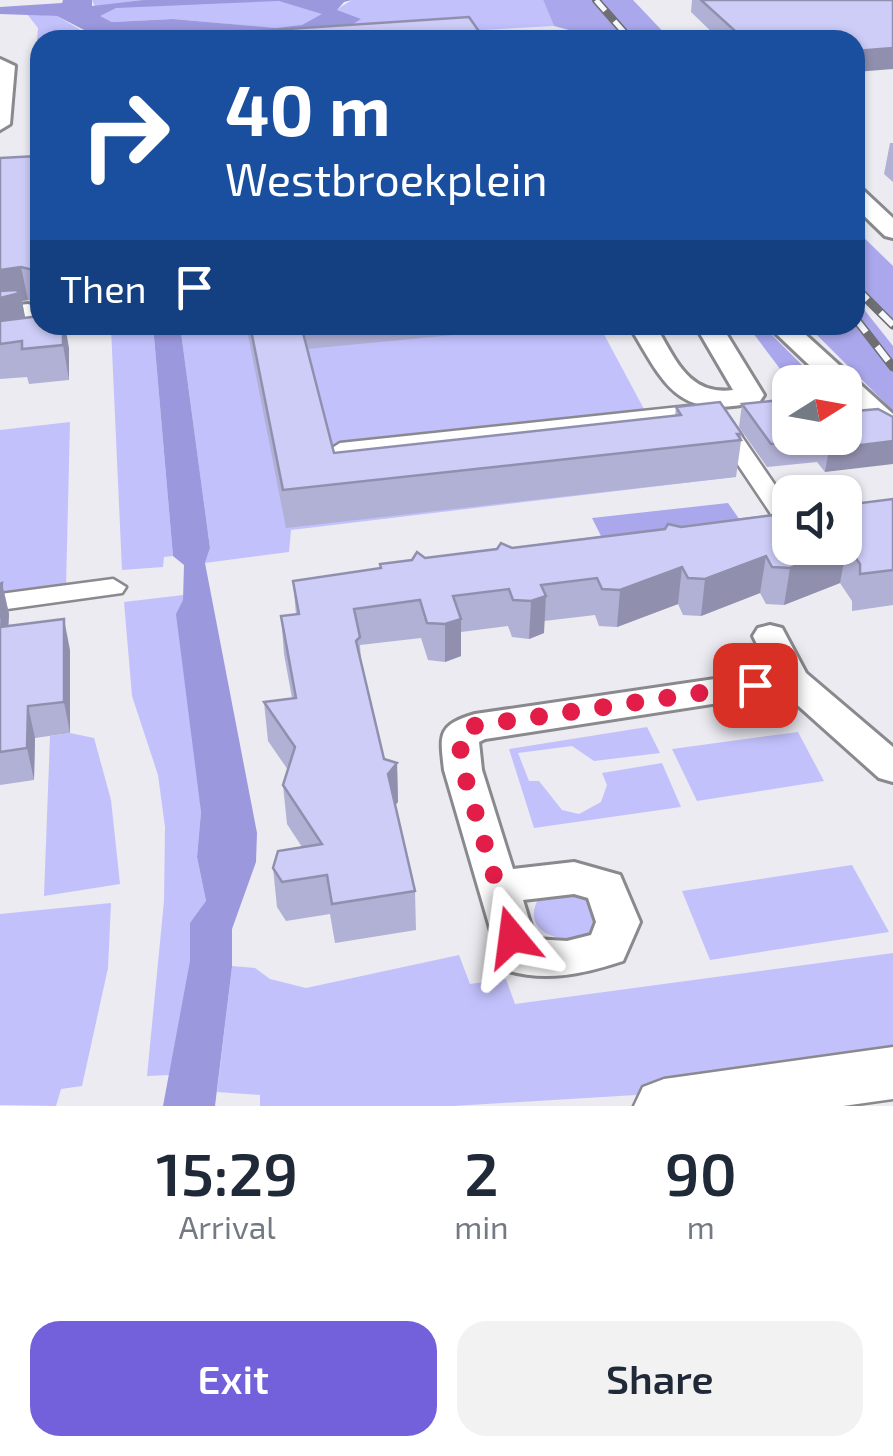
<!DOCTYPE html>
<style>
body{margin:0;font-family:"Exo 2",sans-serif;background:#f2f2f3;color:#1f2937;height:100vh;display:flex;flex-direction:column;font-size:38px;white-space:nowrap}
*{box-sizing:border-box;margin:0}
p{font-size:32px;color:#747a83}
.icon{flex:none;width:55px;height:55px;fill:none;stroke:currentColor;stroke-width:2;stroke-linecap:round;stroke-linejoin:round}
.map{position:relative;height:1106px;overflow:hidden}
.drawer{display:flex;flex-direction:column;background:#fff;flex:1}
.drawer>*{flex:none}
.guide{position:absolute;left:30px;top:30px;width:835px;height:305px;border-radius:30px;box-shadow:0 2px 8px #0004;background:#1a4fa0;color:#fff;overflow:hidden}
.needle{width:65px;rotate:79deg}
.controls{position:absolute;left:772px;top:365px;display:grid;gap:20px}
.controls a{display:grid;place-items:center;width:90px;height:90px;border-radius:20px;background:#fff;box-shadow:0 2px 8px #0004;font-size:50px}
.pin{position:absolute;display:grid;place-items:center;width:85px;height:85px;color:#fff;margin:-42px;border-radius:20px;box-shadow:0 5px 15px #0006}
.me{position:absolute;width:110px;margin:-55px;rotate:344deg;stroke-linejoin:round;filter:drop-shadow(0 0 8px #0008)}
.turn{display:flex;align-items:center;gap:35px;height:210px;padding:0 30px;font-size:45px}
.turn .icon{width:130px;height:130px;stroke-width:2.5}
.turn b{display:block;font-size:70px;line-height:85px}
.then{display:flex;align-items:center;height:95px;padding:0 30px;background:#0003;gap:20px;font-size:38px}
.eta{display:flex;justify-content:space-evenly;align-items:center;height:170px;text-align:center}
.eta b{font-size:60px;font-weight:600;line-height:70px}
.button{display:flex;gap:20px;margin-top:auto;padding:20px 30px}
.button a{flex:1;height:115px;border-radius:30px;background:#7360db;color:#fff;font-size:40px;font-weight:600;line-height:115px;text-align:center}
.button a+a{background:#f2f2f3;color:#1f2937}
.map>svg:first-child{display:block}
.green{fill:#c3c1fc}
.forest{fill:#aaa7ec}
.water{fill:#9c98dd;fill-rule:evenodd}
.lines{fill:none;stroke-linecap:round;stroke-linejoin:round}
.pedestrian-casing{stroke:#89898e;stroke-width:5}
.minor-casing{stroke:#89898e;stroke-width:6}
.tertiary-casing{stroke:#89898e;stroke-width:5}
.pedestrian{fill:#fff;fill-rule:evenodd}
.minor{fill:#fff;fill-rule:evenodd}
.tertiary{fill:#fff;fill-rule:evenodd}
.rail-far1-casing{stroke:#6e6e73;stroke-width:8}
.rail-casing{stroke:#6e6e73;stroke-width:9}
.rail-far1{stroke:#f8f8ff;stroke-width:5;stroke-dasharray:14;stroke-linecap:butt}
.rail{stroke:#f8f8ff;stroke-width:6;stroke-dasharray:18;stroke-linecap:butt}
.wall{fill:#b1b0d5}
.shaded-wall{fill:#9090ae}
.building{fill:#cecdf8;stroke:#9090ae;stroke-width:2.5}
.route{stroke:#e11d48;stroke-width:18;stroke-dasharray:0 32.4}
</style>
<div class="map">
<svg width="893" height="1106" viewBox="0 0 893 1106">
<rect width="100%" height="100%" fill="#ebebf1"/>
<g class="green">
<polygon points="92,0 316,0 336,10 352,0 543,0 554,26 297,40 191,40 274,28 173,19 112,22 99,16"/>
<polygon points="27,14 57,16 89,35 141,34 139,40 40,40 40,52 36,52 38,28"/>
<polygon points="153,325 173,556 164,557 163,567 122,570 111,328"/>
<polygon points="180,325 243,325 277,330 333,325 599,325 652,424 712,440 735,477 291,530 289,552 205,563 210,548"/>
<polygon points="70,422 66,587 0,595 0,430"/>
<polygon points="183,595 201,812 197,857 206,901 232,929 232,966 255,968 270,979 306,988 459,955 470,984 506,979 515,1004 893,953 893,1059 669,1093 453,1106 260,1106 260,1095 217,1092 232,967 191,961 169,1075 147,1076 164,901 165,827 158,775 132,696 124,602"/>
<polygon points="647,727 660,753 594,761 572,746 518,753 529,781 539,781 562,810 579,814 601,802 607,785 602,773 662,763 681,807 534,828 509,749"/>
<polygon points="798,732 824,781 697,801 672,749"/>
<polygon points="70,733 94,738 111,800 120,884 44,896 50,736"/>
<polygon points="852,865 889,932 710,960 682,891"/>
<path d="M580,890L596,904L597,927C574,951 516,935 539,898Z"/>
<polygon points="111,903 108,968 82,1086 61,1089 56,1106 0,1105 0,914"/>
</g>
<g class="forest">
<polygon points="543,0 633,0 671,40 577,40 569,30 554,26"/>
<polygon points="855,229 893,266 893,330 855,293"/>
<polygon points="855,298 893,346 893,411 807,325 855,325"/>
<polygon points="747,325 762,325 819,382 790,382"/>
<polygon points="728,503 751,536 610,554 592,518"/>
</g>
<g class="water">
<path d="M63,0H92V6L144,0H352L344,2L337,10L361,19L344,30L170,32L164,40H139V34L94,35L57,16L0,14V7L62,3ZM279,1L322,14L302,25L276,28L173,19L112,22L100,16L116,8Z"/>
<polygon points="153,325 180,325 210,548 205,563 257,833 256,862 232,929 232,967 215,1106 163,1106 190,961 190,923 206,901 197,857 201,812 176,614 183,600 184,565 173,556"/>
</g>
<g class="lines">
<g class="pedestrian-casing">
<g id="pedestrian">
<polygon points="708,404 719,411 716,416 340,457 329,450 340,443"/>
<polygon points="721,416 729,418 790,507 790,516 772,516 769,511 710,423"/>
<polygon points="113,579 126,587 122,593 0,610 0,594"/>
</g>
</g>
<g class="minor-casing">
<g id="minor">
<polygon points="0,59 15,66 10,124 0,130"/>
<polygon points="855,188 863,190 893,218 893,238 885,236 855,207"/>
<polygon points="28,304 40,308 40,325 49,325 40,328 23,320 0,323 0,307"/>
<path d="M629,325H655C675,358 688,396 733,390L695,325H721L764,395L760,401C678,421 666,388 629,325Z"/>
<polygon points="767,325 795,325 893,414 893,438 883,435 845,400 845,382 827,382"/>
<path d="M770,625L782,628L806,673L893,747V782L879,778L784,693L485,739L479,742L482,770L513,869L574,862L620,875L640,922L623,961C583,974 544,983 502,969L444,770C440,735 437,725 475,714L770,671L753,636L758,628ZM574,894L588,898L596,922L591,935L567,941L535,939L523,900Z"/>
</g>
</g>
<g class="tertiary-casing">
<polygon id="tertiary" points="893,1047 893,1099 843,1106 634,1106 643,1087 664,1079"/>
</g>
<use href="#pedestrian" class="pedestrian"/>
<use href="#minor" class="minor"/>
<use href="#tertiary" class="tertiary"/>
<g class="rail-far1-casing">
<polyline id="rail-far1" points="596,0 631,40"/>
</g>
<g class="rail-casing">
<g id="rail">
<polyline points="855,287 893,325"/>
<polyline points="855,318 893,367"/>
</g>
</g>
<use href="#rail-far1" class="rail-far1"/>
<use href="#rail" class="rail"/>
</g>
<g class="wall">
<polygon points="692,0 893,0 855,40 720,40 691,12"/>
<polygon points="890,143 893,143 893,182 884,174"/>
<polygon points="37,156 40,171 39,304 28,300 22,301 25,318 69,348 69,380 29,384 27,377 0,379 0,158"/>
<polygon points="246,325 598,325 598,327 528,334 526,328 307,349 334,453 675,416 676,407 742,434 736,477 286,528"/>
<polygon points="742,404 790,438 893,417 825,472 817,462 767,467 739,427"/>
<polygon points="893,499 893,605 852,611 852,601 840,583 784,605 766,604 760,593 701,616 683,615 678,604 617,627 599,626 595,615 544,621 544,633 529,639 512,637 508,626 461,632 461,656 445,662 428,660 421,638 360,645 361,662 384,759 397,763 398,802 395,805 415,891 416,930 335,943 330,914 286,921 277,907 273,868 302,847 287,824 283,785 288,770 268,741 264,702 292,698 284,654 281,616 296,614 293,581 380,568 380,564"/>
<polygon points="2,583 9,614 8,626 70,650 70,733 35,738 34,780 0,785 0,584"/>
</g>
<g class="shaded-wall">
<polygon points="893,48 893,69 855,72 855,51"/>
<polygon points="37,156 40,171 39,304 33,270"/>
<polygon points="21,267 28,300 22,301 27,327 0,334 0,270"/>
<polygon points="63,325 65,325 69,348 69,380 63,345"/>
<polygon points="529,325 598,325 598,327 528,334"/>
<polygon points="893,441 893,464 825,472 829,449"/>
<polygon points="847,546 840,583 784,605 790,568"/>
<polygon points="766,556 760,593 701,616 705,579"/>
<polygon points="682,567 678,604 617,627 620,590"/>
<polygon points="2,583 9,614 7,658 0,630"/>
<polygon points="546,596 544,633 529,639 531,601"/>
<polygon points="64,619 70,650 70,733 64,702"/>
<polygon points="461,619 461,656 445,662 445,624"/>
<polygon points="28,706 35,738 34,780 27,748"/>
<polygon points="397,763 398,802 389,813 388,774"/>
</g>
<g class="building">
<polygon points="701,0 893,0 893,48 855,51 855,40 745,40"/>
<polygon points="469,17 485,40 213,40 211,34"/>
<polygon points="37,156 33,270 21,267 0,270 0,158"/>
<polygon points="16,290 20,293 0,298 0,291"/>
<polygon points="40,316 40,325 63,325 63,345 22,349 22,341 0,344 0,321"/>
<polygon points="250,325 301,325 334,453 681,415 676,407 720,402 742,434 737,434 741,440 283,490"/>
<polygon points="790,399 790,438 845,438 845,412 878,409 893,417 893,441 829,449 821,439 771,444 742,404"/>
<polygon points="893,499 893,570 860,574 860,564 847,546 845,547 845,505"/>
<polygon points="790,513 790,548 844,548 790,568 772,567 766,556 705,579 688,578 682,567 620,590 602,589 597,578 541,585 546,596 531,601 513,600 509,589 453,596 461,619 445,624 427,623 420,600 354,609 360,637 356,641 384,759 397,763 388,774 415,891 332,904 327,875 282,882 273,868 278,851 322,844 283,785 295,747 264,702 296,698 281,616 299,614 293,581 381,568 380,564 412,560 417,552 425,558 497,549 501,543 512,548 665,529 668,524 681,527"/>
<polygon points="2,583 0,618 0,584"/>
<polygon points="64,619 64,702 28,706 27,748 0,752 0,627"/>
</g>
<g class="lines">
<polyline class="route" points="512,937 463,770 459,737 474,726 755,685"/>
</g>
</svg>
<div class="controls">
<a><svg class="needle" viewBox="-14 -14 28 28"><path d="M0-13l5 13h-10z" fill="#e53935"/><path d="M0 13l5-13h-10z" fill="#747a83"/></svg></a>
<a><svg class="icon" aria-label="sound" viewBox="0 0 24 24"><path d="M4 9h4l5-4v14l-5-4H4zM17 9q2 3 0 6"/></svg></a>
</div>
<div class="pin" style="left:755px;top:685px;background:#d93025"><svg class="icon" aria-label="arrive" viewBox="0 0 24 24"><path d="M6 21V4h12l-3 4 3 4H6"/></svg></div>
<svg class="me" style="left:512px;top:937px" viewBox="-20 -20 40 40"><path d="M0-17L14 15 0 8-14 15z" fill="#e11d48" stroke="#fff" stroke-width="4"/></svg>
<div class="guide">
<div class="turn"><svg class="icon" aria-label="right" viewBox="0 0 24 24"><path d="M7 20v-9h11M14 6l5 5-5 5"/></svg><div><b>40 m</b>Westbroekplein</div></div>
<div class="then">Then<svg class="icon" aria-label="arrive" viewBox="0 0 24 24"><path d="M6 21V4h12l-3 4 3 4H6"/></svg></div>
</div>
</div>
<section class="drawer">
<div class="eta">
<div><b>15:29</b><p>Arrival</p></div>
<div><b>2</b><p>min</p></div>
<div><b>90</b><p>m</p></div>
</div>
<div class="button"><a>Exit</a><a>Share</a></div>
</section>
